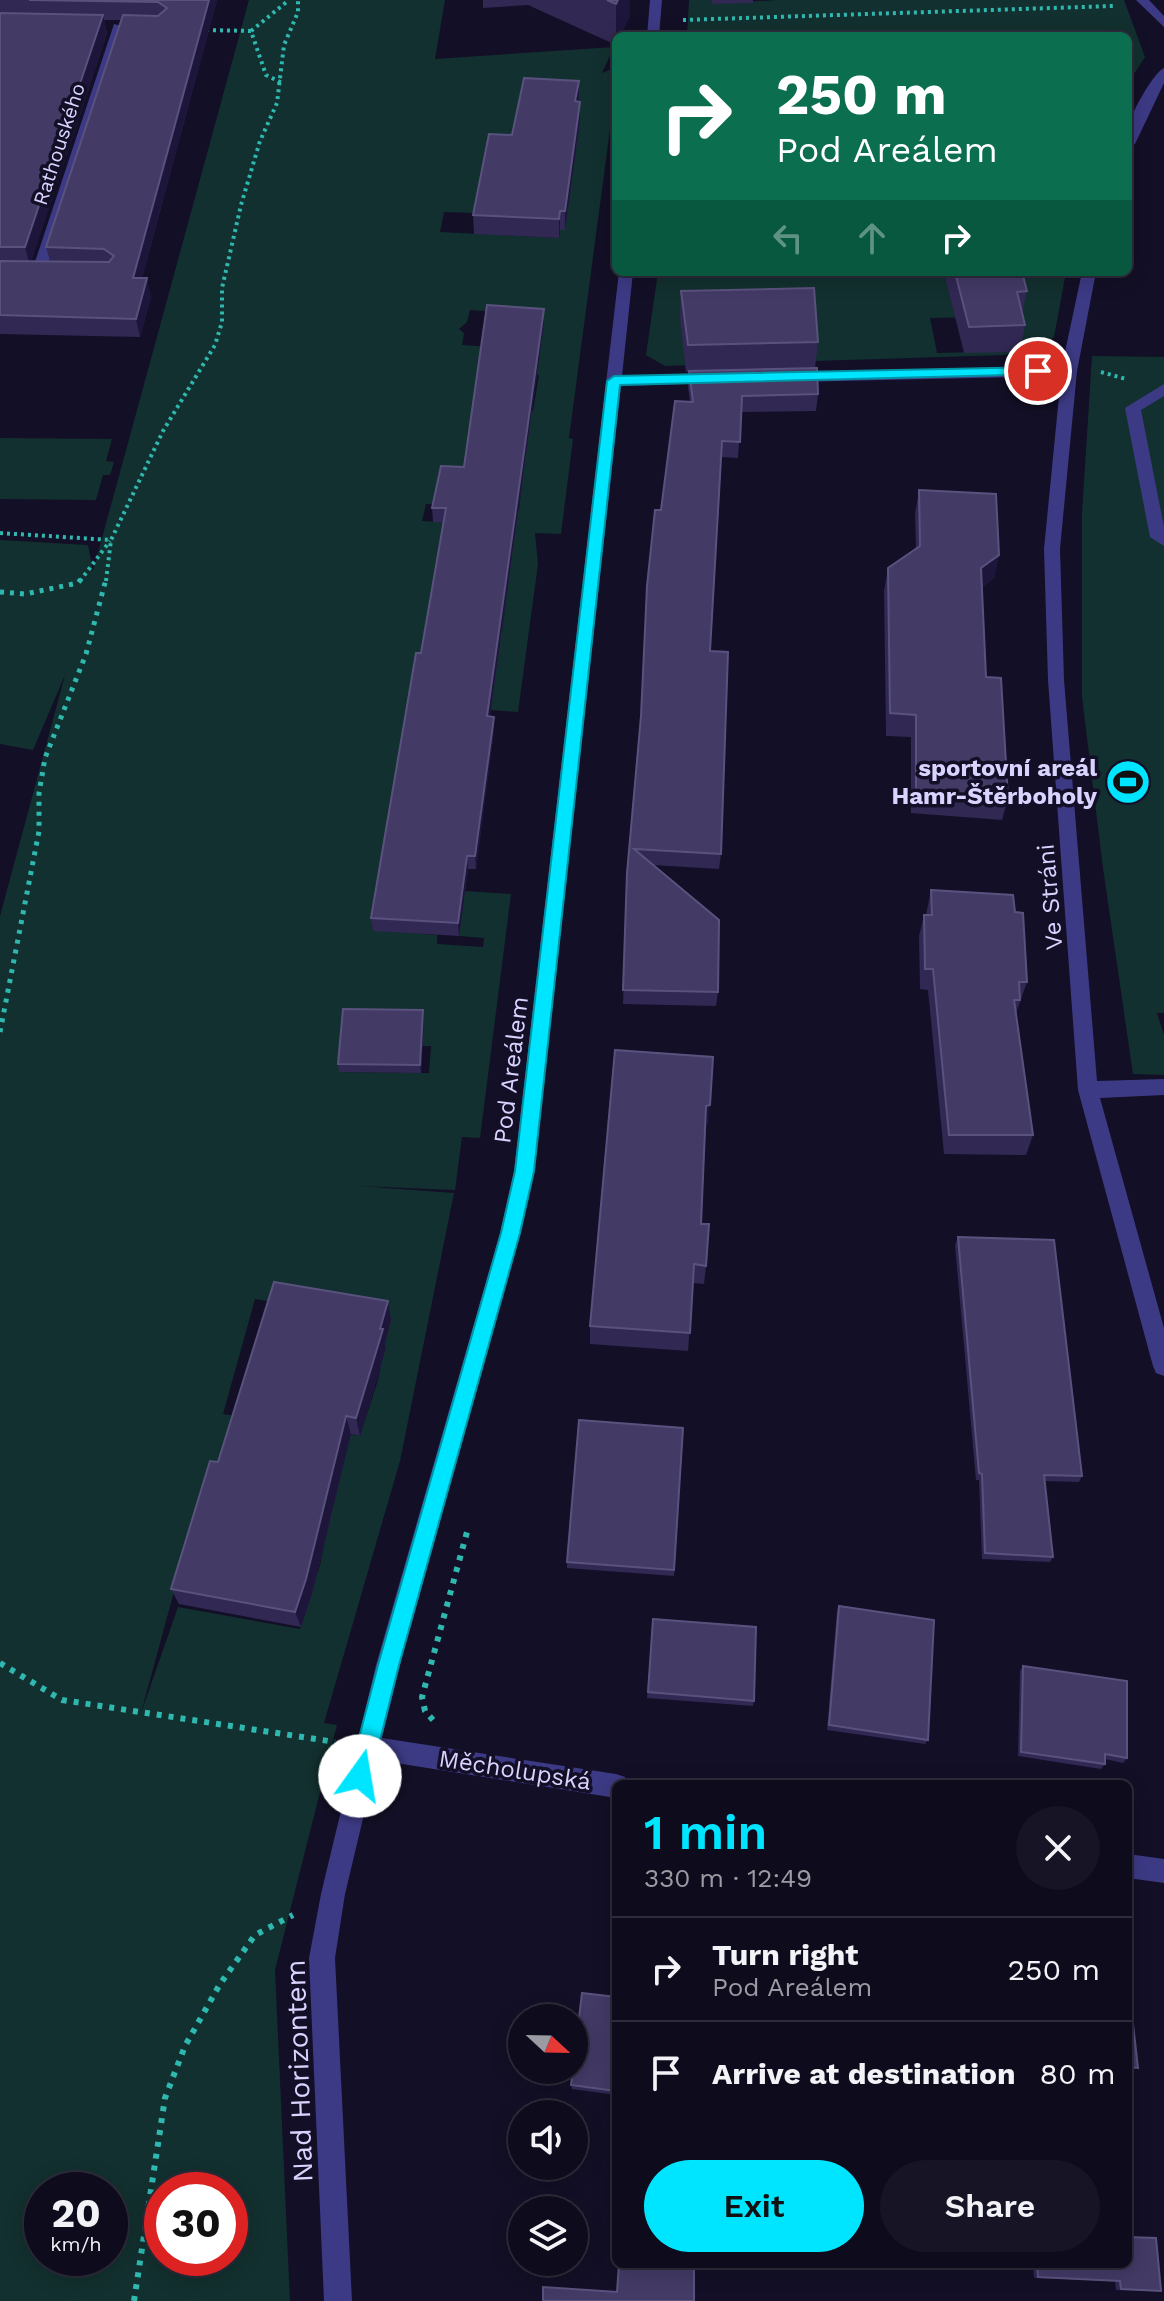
<!DOCTYPE html>
<meta charset="utf-8">
<style>
body{margin:0;font-family:"Work Sans",sans-serif;background:#171425;color:#f1f3f6;height:100vh;display:flex;flex-direction:column;font-size:30px;white-space:nowrap}
*{box-sizing:border-box;margin:0}
p{font-size:26px;color:#9b9ba3}
.icon{flex:none;width:44px;height:44px;fill:none;stroke:currentColor;stroke-width:2;stroke-linecap:round;stroke-linejoin:round}
.map{position:relative;flex:1;overflow:hidden}
.drawer{position:absolute;left:612px;top:1780px;width:520px;height:488px;display:flex;flex-direction:column;background:#0e0b1c;border-radius:12px;box-shadow:0 4px 20px #0003,0 0 0 2px #2e2b3b}
.drawer>*{flex:none}
.top-card{position:absolute;left:612px;top:32px;width:520px;height:244px;border-radius:12px;box-shadow:0 4px 20px #0003,0 0 0 2px #2e2b3b;background:#0b6e4f;color:#fff;overflow:hidden}
.needle{width:52px;rotate:112deg}
.controls{position:absolute;left:508px;top:2004px;display:grid;gap:16px}
.controls a{display:grid;place-items:center;width:80px;height:80px;border-radius:50%;background:#0e0b1c;box-shadow:0 4px 20px #0003,0 0 0 2px #2e2b3b;font-size:40px}
.speed{position:absolute;left:24px;top:2172px;display:flex;gap:16px;font-size:40px;font-weight:700;text-align:center}
.speed>*{display:grid;place-content:center;width:104px;height:104px;border-radius:50%;background:#0e0b1c;box-shadow:0 4px 20px #0003,0 0 0 2px #2e2b3b;line-height:1}
.speed small{font-size:20px;font-weight:400}
.speed .limit{border:12px solid #d22;background:#fff;color:#111}
.pin{position:absolute;display:grid;place-items:center;width:68px;height:68px;color:#fff;margin:-34px;border:4px solid #fff;border-radius:50%;box-shadow:0 2px 8px #0007}
.me{position:absolute;width:88px;margin:-44px;rotate:13deg;stroke-linejoin:round;filter:drop-shadow(0 0 6px #0008)}
.turn{display:flex;align-items:center;gap:28px;height:168px;padding:0 32px;font-size:36px}
.turn .icon{width:104px;height:104px;stroke-width:2.5}
.turn b{display:block;font-size:56px;line-height:68px}
.lanes{display:flex;align-items:center;height:76px;padding:0 32px;background:#0003;justify-content:center;gap:40px;direction:ltr}
.lanes .off{opacity:.35}
.round{display:grid;place-items:center;flex:none;width:84px;height:84px;border-radius:42px;background:#171425}
.overview{display:flex;align-items:center;justify-content:space-between;height:136px;padding:0 32px}
h1{font-size:48px;font-weight:600;line-height:60px;color:#00e5ff}
.cta{display:flex;gap:16px;margin-top:auto;padding:16px 32px}
.cta a{flex:1;height:92px;border-radius:48px;background:#00e5ff;color:#111;font-size:32px;font-weight:600;line-height:92px;text-align:center}
.cta a+a{background:#171425;color:#f1f3f6}
ul{padding:0;list-style:none}
li{display:flex;align-items:center;gap:24px;height:104px;padding:0 32px;border-top:2px solid #2e2b3b}
li div{flex:1}
li b{display:block;font-size:30px}
li em{font-style:normal}
.map>svg:first-child{display:block}
.green{fill:#12302f;fill-rule:evenodd}
.lines{fill:none;stroke-linecap:round;stroke-linejoin:round}
.path-far2{stroke:#2fb8b0;stroke-width:4;stroke-dasharray:3 4;stroke-linecap:butt}
.path-far1{stroke:#2fb8b0;stroke-width:5;stroke-dasharray:4 6;stroke-linecap:butt}
.path{stroke:#2fb8b0;stroke-width:6;stroke-dasharray:5 7;stroke-linecap:butt}
.service{fill:#3d3a85;fill-rule:evenodd}
.minor{fill:#3d3a85;fill-rule:evenodd}
.wall{fill:#312854;fill-rule:evenodd}
.shaded-wall{fill:#1d163a}
.building{fill:#433a66;stroke:#5a527e;stroke-width:2}
.route{fill:#00e5ff;stroke:#0095a6;stroke-width:2}
.labels{text-anchor:middle;dominant-baseline:central;stroke-width:7;stroke-linejoin:round;paint-order:stroke}
.far-street-label{font-size:20px;fill:#d9d4ff;stroke:#130f26}
.poi-label{font-size:24px;font-weight:bold;fill:#d9d4ff;stroke:#130f26;text-anchor:end}
.street-label{font-size:24px;fill:#d9d4ff;stroke:#130f26}
.near-street-label{font-size:28px;fill:#d9d4ff;stroke:#130f26}
</style>
<div class="map">
<svg width="1164" height="2301" viewBox="0 0 1164 2301">
<rect width="100%" height="100%" fill="#130f26"/>
<g class="green">
<path d="M249,0H445L435,59L614,47L602,73L616,67V84L569,438L573,439L561,534L535,533L538,564L518,712L491,710L495,671L373,930L437,935V944L483,947L484,938L459,936L465,891L511,894L480,1138L462,1137L455,1190L358,1186L454,1193L400,1461L324,1723L337,1725L275,1970L290,2301H0V916L65,675L33,750L0,744V540L88,545L93,571ZM490,152L575,156L565,229L560,230L559,238L440,232L444,212L505,214ZM470,310L511,313L539,350L462,345L464,333L459,329L467,322ZM479,372L539,375L533,411L473,408ZM526,449L519,510L462,507L459,523L422,521L426,504H437L465,482ZM512,552L502,632L429,628ZM422,1046H431L429,1073L339,1072ZM255,1299L390,1321L383,1348L386,1350H384L378,1380L360,1436L223,1414ZM205,1478L334,1498L320,1565L300,1629L178,1607L141,1713ZM42,2190H110V2258H42ZM162,2190H230V2258H162Z"/>
<polygon points="689,0 712,0 713,4 776,0 1124,0 1145,57 1128,83 1128,36 687,36"/>
<path d="M658,272H944L946,279L1066,272L1054,337L1037,351L1003,355L665,366L646,355ZM985,317L1019,351L937,353L930,318Z"/>
<polygon points="1092,356 1164,357 1164,1013 1157,1013 1164,1035 1164,1075 1133,1074 1103,868 1082,697 1082,513"/>
<polygon points="0,438 112,439 106,461 114,462 110,475 103,475 96,500 0,499"/>
</g>
<g class="lines">
<g class="path-far2">
<polyline points="683,20 1113,6"/>
<polyline points="206,30 251,31 266,75 282,83"/>
<polyline points="251,31 289,0"/>
<polyline points="1101,372 1126,379"/>
<polyline points="0,533 111,540 163,431 215,345 222,322 222,288 241,205 260,141 277,103 284,45 298,12 298,0"/>
<polyline points="80,581 110,541"/>
<polyline points="106,581 111,540"/>
</g>
<g class="path-far1">
<polyline points="0,592 25,594 78,583 81,579"/>
<polyline points="0,1032 39,831 39,793 45,758 86,654 106,579"/>
</g>
<g class="path">
<polyline points="0,1663 62,1700 335,1742"/>
<polyline points="433,1720 425,1711 422,1697 467,1532"/>
<polyline points="134,2301 165,2098 185,2046 220,1984 255,1935 293,1915"/>
</g>
<polygon class="service" points="1164,384 1164,396 1141,410 1164,527 1164,546 1150,537 1125,408"/>
<g class="minor">
<polygon points="650,0 662,0 659,36 647,36"/>
<polygon points="1136,0 1149,0 1164,16 1164,27"/>
<polygon points="114,24 125,27 45,274 43,277 33,277 31,274"/>
<path d="M1164,68V83L1135,144L1128,148C1128,142 1127,134 1128,128C1130,115 1153,73 1164,68Z"/>
<polygon points="619,272 633,272 622,376 713,373 721,378 713,383 621,386 534,1171 520,1233 400,1665 382,1738 616,1774 625,1777 627,1784 616,1784 616,1798 377,1760 345,1894 335,1958 352,2301 324,2301 309,1958 321,1894 376,1665 500,1233 514,1171"/>
<polygon points="1082,272 1096,272 1077,371 1060,549 1064,680 1097,1081 1164,1079 1164,1095 1100,1098 1164,1328 1164,1376 1156,1373 1153,1366 1078,1090 1048,680 1044,549 1061,376 793,382 785,377 793,372 1062,366"/>
<polygon points="1128,1854 1164,1859 1164,1883 1128,1878"/>
</g>
</g>
<g class="wall">
<path d="M0,0H217L142,278L151,297L140,337L0,334ZM104,20H121L46,247L50,261H31L107,34Z"/>
<polygon points="483,0 630,0 630,16 620,36 616,36 616,45 528,5 483,8"/>
<polygon points="712,0 753,0 753,3 712,4"/>
<polygon points="578,102 580,102 580,120 565,230 560,230 559,238 474,234 473,215 512,135"/>
<polygon points="944,272 1031,272 1030,276 1023,277 1027,291 1022,313 1025,325 1020,352 964,353"/>
<polygon points="681,291 818,342 815,368 818,394 816,411 741,412 738,458 721,457 710,651 721,854 719,869 653,865 718,992 716,1006 623,1004 627,873 661,510 690,402 688,387 689,371 686,372 680,318"/>
<polygon points="544,323 490,716 494,730 476,869 468,869 459,936 373,931 371,918 421,653 443,522 433,522 432,508 464,467"/>
<polygon points="919,490 999,555 994,578 982,587 986,677 1008,798 1002,820 911,813 911,737 886,736 884,591 888,568 916,550 915,514"/>
<polygon points="931,890 1015,912 1027,982 1016,1013 1033,1135 1026,1155 944,1154 928,990 920,989 919,936 924,915 926,915"/>
<polygon points="423,1010 424,1018 421,1073 339,1072 338,1064"/>
<polygon points="713,1057 708,1125 706,1125 701,1224 706,1266 704,1284 693,1283 688,1351 590,1344 590,1326"/>
<polygon points="958,1237 1082,1476 1079,1482 1045,1481 1053,1557 1050,1562 982,1559 979,1480 976,1480 955,1245"/>
<polygon points="388,1301 391,1320 385,1343 386,1348 360,1436 351,1434 312,1594 301,1627 179,1604 171,1589"/>
<polygon points="683,1428 674,1576 567,1568 567,1562"/>
<polygon points="839,1606 928,1740 925,1744 827,1730 837,1611"/>
<polygon points="653,1619 754,1701 753,1706 647,1698"/>
<polygon points="1023,1666 1127,1758 1123,1763 1105,1759 1105,1764 1101,1769 1018,1756 1020,1671"/>
<polygon points="616,1997 616,2095 572,2089 571,2085"/>
<polygon points="1033,2264 1128,2264 1161,2291 1116,2290 1115,2281 1034,2278"/>
</g>
<g class="shaded-wall">
<polygon points="209,0 217,0 137,296 133,278"/>
<polygon points="618,0 630,0 630,16 620,36 616,36 616,45 616,4"/>
<polygon points="103,15 107,34 30,266 25,247"/>
<polygon points="579,81 579,99 575,120 575,101"/>
<polygon points="580,102 580,120 565,230 565,211"/>
<polygon points="560,211 560,230 559,238 559,219"/>
<polygon points="147,278 151,297 140,337 136,319"/>
<polygon points="544,309 544,323 488,730 487,716"/>
<polygon points="999,555 994,578 976,591 981,568"/>
<polygon points="494,717 494,730 476,869 475,856"/>
<polygon points="467,856 468,869 459,936 458,923"/>
<polygon points="423,1010 424,1018 421,1073 420,1065"/>
<polygon points="710,1105 708,1125 704,1126 706,1106"/>
<polygon points="388,1301 391,1320 385,1343 386,1348 360,1436 356,1418"/>
<polygon points="346,1416 351,1434 312,1594 301,1627 295,1612"/>
</g>
<g class="building">
<polygon points="29,0 209,0 133,278 147,278 136,319 0,315 0,261 109,262 114,256 104,249 46,247 123,15 158,16 167,8 158,2"/>
<polygon points="607,0 618,0 616,4"/>
<polygon points="0,13 103,15 25,247 0,247"/>
<polygon points="524,78 579,81 575,101 580,102 565,211 560,211 559,219 473,215 489,134 512,135"/>
<polygon points="955,272 1022,272 1027,291 1017,292 1025,325 969,327"/>
<polygon points="814,288 818,342 688,345 681,291"/>
<polygon points="487,305 544,309 487,716 494,717 475,856 467,856 458,923 371,918 416,653 421,653 446,508 432,508 441,466 464,467"/>
<polygon points="817,368 818,394 742,396 740,442 722,441 710,651 728,652 721,854 634,849 719,920 718,992 623,990 627,873 641,716 647,586 655,510 661,510 675,401 693,402 689,371"/>
<polygon points="919,490 996,494 999,555 981,568 986,677 1001,678 1008,798 916,791 916,715 890,713 888,568 920,546"/>
<polygon points="931,890 1013,895 1015,912 1023,913 1027,982 1019,982 1020,1000 1014,1000 1033,1135 949,1135 933,969 925,969 924,915 932,915"/>
<polygon points="343,1009 423,1010 420,1065 338,1064"/>
<polygon points="615,1050 713,1057 710,1105 706,1106 701,1224 709,1224 706,1266 694,1264 690,1333 590,1326"/>
<polygon points="958,1237 1054,1240 1082,1476 1044,1475 1053,1557 985,1553 982,1474 979,1473"/>
<polygon points="274,1282 388,1301 380,1329 383,1329 356,1418 346,1416 306,1579 295,1612 171,1589 210,1461 218,1462"/>
<polygon points="579,1420 683,1428 674,1570 567,1562"/>
<polygon points="839,1606 934,1620 928,1740 829,1725"/>
<polygon points="653,1619 756,1627 754,1701 648,1692"/>
<polygon points="1023,1666 1127,1681 1127,1758 1105,1754 1105,1764 1021,1752"/>
<polygon points="1128,1980 1138,2068 1128,2067"/>
<polygon points="582,1993 616,1997 616,2091 571,2085"/>
<polygon points="1128,2237 1156,2238 1161,2291 1121,2289 1120,2281 1038,2277 1037,2264 1128,2264"/>
<polygon points="619,2264 694,2264 694,2301 543,2301 543,2287 617,2292"/>
</g>
<polygon class="route" points="1038,367 1045,371 1043,374 620,385 534,1171 520,1233 399,1665 371,1776 368,1784 360,1787 353,1784 349,1776 378,1665 501,1233 515,1171 607,381 614,376"/>
<defs>
<g id="stadium-disc" transform="scale(2.3)"><circle r="9.5" fill="#00e5ff" stroke="#130f26"/><path d="M0-5a6.5 5 0 1 0 0 10a6.5 5 0 1 0 0-10ZM-3.5-1.8h7v3.6h-7Z" fill="#111"/></g>
</defs>
<g fill-rule="evenodd">
<use href="#stadium-disc" x="1128" y="782"/>
</g>
<g class="labels">
<g class="far-street-label">
<text transform="translate(59 144) rotate(-72)">Rathouského</text>
</g>
<g class="poi-label">
<text x="1097" y="768">sportovní areál<tspan x="1097" dy="28">Hamr-Štěrboholy</tspan></text>
</g>
<g class="street-label">
<text transform="translate(1050 897) rotate(-95)">Ve Stráni</text>
<text transform="translate(511 1070) rotate(-83)">Pod Areálem</text>
<text transform="translate(515 1770) rotate(9)">Měcholupská</text>
</g>
<g class="near-street-label">
<text transform="translate(299 2071) rotate(-92)">Nad Horizontem</text>
</g>
</g>
</svg>
<div class="controls">
<a><svg class="needle" viewBox="-14 -14 28 28"><path d="M0-13l5 13h-10z" fill="#e53935"/><path d="M0 13l5-13h-10z" fill="#9b9ba3"/></svg></a>
<a><svg class="icon" aria-label="sound" viewBox="0 0 24 24"><path d="M4 9h4l5-4v14l-5-4H4zM17 9q2 3 0 6"/></svg></a>
<a><svg class="icon" aria-label="layers" viewBox="0 0 24 24"><path d="M12 4l9 5-9 5-9-5zM3 14l9 5 9-5"/></svg></a>
</div>
<div class="speed"><div>20<small>km/h</small></div><div class="limit">30</div></div>
<div class="pin" style="left:1038px;top:371px;background:#d93025"><svg class="icon" aria-label="arrive" viewBox="0 0 24 24"><path d="M6 21V4h12l-3 4 3 4H6"/></svg></div>
<svg class="me" style="left:360px;top:1776px" viewBox="-20 -20 40 40"><circle r="19" fill="#fff"/><path d="M0-13L10 11 0 6-10 11z" fill="#00e5ff"/></svg>
<div class="top-card">
<div class="turn"><svg class="icon" aria-label="right" viewBox="0 0 24 24"><path d="M7 20v-9h11M14 6l5 5-5 5"/></svg><div><b>250 m</b>Pod Areálem</div></div>
<div class="lanes"><svg class="icon off" aria-label="left" viewBox="0 0 24 24"><path d="M17 20v-9H6M10 6l-5 5 5 5"/></svg><svg class="icon off" aria-label="ahead" viewBox="0 0 24 24"><path d="M12 20V5M6 11l6-6 6 6"/></svg><svg class="icon" aria-label="right" viewBox="0 0 24 24"><path d="M7 20v-9h11M14 6l5 5-5 5"/></svg></div>
</div>
<section class="drawer">
<div class="overview"><div><h1>1 min</h1><p>330 m · 12:49</p></div><a class="round"><svg class="icon" aria-label="close" viewBox="0 0 24 24"><path d="M6 6l12 12M18 6L6 18"/></svg></a></div>
<ul>
<li><svg class="icon" aria-label="right" viewBox="0 0 24 24"><path d="M7 20v-9h11M14 6l5 5-5 5"/></svg><div><b>Turn right</b><p>Pod Areálem</p></div><em>250 m</em></li>
<li><svg class="icon" aria-label="arrive" viewBox="0 0 24 24"><path d="M6 21V4h12l-3 4 3 4H6"/></svg><div><b>Arrive at destination</b></div><em>80 m</em></li>
</ul>
<div class="cta"><a>Exit</a><a>Share</a></div>
</section>
</div>
